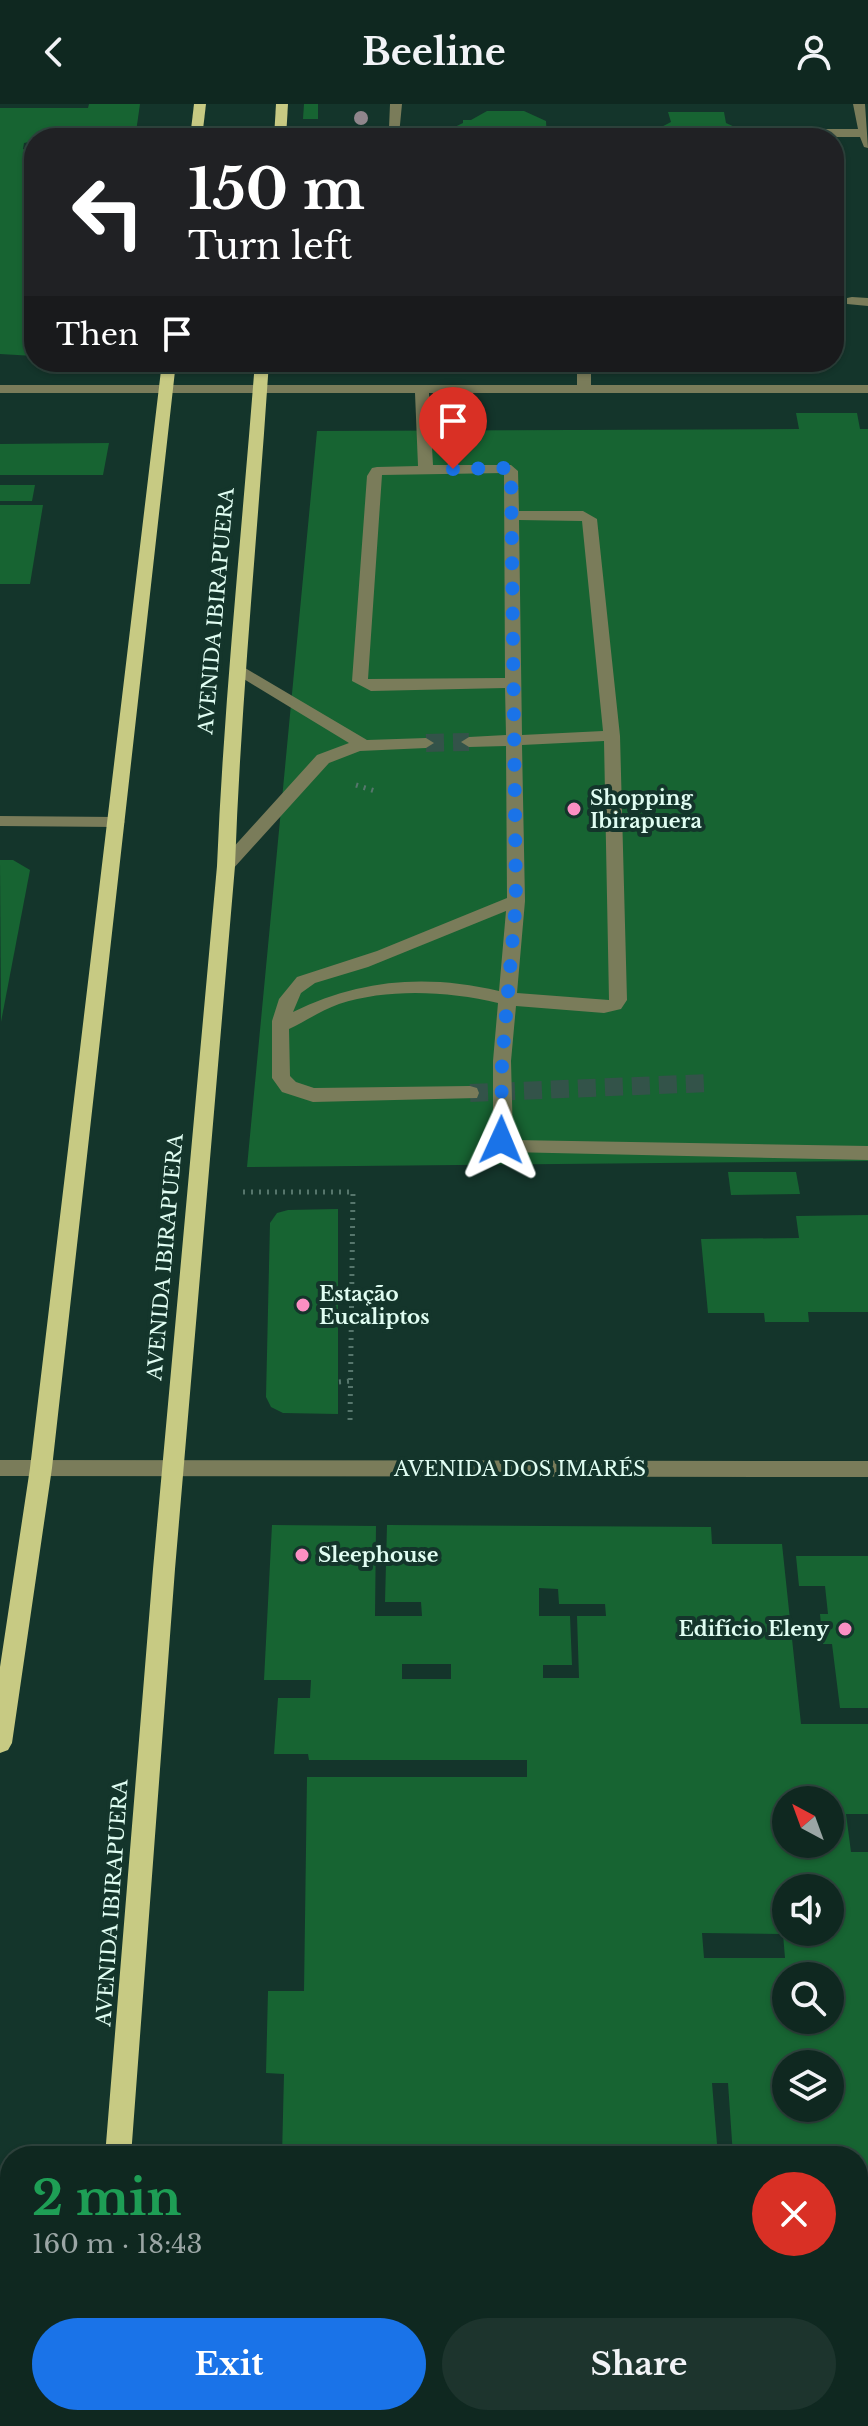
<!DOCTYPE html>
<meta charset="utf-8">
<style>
body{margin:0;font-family:"Libre Baskerville",serif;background:#1d342d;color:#f1f3f6;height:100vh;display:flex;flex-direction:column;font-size:30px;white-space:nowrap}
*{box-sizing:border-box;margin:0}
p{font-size:26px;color:#9ba6a5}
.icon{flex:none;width:44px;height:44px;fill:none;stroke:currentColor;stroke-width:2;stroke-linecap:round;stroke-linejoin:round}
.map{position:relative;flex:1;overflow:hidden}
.sheet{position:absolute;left:0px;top:2042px;width:868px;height:280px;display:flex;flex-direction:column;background:#0f2820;border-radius:32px 32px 0 0;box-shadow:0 2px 6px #0004,0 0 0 2px #2f443e}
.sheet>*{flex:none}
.guide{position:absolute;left:24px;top:24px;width:820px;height:244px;border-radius:32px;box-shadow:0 2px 6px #0004,0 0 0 2px #2f443e;background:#202124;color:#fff;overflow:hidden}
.needle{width:52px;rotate:319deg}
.controls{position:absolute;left:772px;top:1682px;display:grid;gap:16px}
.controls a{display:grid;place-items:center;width:72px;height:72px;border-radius:50%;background:#0f2820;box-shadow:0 2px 6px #0004,0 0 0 2px #2f443e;font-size:40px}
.pin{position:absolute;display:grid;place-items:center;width:68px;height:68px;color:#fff;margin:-82px -34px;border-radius:50% 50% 50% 0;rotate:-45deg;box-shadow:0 0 8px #0007}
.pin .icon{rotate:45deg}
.me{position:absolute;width:88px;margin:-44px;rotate:1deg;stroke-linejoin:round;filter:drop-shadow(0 0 6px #0008)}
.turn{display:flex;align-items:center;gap:28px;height:168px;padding:0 32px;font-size:36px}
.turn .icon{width:104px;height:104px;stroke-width:2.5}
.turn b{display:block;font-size:56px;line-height:68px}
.then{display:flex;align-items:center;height:76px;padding:0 32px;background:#0003;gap:16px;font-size:30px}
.round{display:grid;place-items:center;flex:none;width:84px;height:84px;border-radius:42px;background:#1d342d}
.overview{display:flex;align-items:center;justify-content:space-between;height:136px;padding:0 32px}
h1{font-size:48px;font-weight:800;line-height:60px;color:#1e9e55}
.action{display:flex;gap:16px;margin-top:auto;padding:16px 32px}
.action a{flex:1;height:92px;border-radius:48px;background:#1a73e8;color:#fff;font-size:32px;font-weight:800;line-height:92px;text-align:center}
.action a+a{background:#1d342d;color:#f1f3f6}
header{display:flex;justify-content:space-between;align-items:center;height:104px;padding:0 32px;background:#0f2820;font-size:36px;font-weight:800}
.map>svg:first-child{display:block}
.building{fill:#176432;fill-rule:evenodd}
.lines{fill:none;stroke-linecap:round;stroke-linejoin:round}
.minor-tunnel{stroke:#335349;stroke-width:18;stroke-dasharray:18 9;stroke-linecap:butt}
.path{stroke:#56766c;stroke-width:5;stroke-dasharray:2 6;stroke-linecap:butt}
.minor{fill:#7a7c5a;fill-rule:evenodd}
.major{fill:#c7ca83;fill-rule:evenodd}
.tree{fill:#8f868c}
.route{stroke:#1a73e8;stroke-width:14;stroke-dasharray:0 25.2}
.poi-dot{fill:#fc8fc3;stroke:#14352b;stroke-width:3}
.labels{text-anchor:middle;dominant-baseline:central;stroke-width:8;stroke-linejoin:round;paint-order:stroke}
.street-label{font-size:20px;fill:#e0fdf2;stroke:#14352b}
.poi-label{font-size:20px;font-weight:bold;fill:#e0fdf2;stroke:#14352b;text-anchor:start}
</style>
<header><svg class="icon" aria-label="back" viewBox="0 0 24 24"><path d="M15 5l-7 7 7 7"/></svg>Beeline<svg class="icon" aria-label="person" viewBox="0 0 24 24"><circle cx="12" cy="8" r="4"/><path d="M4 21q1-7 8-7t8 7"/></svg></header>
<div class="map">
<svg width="868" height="2322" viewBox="0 0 868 2322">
<rect width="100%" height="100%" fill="#14352b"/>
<g class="building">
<polygon points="89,0 140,0 136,28 109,28 108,34 34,34 34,37 24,39 23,45 34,47 34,252 0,250 0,4 88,4"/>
<polygon points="304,0 318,0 318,15 303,15"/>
<polygon points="487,7 524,7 546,17 547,34 432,34 431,31 438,31 463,19 463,16 471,16"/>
<polygon points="668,8 724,8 726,19 759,34 640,34 671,18"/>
<polygon points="796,309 857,309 860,325 868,325 868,1057 247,1063 317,327 799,325"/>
<polygon points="109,339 103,371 0,371 0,340"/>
<polygon points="0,381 35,381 32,397 0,397"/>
<polygon points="0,401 43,401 30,480 0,480"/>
<polygon points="0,756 13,756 30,766 1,918"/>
<polygon points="728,1068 796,1068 800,1090 731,1091"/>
<polygon points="338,1105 338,1310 283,1309 271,1303 266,1293 270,1119 277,1109 288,1106"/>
<polygon points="868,1111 868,1208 808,1208 809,1218 765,1218 764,1209 708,1209 701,1135 799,1134 796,1112"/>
<path d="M272,1421L376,1422L375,1512H422L421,1498H385L387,1421L711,1423L712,1440H782L801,1620H868V1710H846L851,1748H868V2304H858V2052H733L728,1979H712L718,2052H282L284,1970L266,1969L268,1887H304L307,1673H527V1656H309L308,1650H274L278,1594H310L311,1576H264ZM539,1484L558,1485L559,1500H605L606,1512H577L579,1574H543V1561H572L570,1512H539ZM402,1560H451V1575H402ZM786,1696H830V1740H786ZM786,1784H830V1828H786ZM702,1829L783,1830L785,1854H704ZM786,1872H830V1916H786ZM786,1960H830V2004H786Z"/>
<polygon points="796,1452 868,1452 868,1604 840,1604 832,1540 823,1540 820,1510 828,1510 825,1482 799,1482"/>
<polygon points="227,2312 832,2312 833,2322 227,2322"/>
</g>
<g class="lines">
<g class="minor-tunnel">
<polyline points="426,639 469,638"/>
<polyline points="470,989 708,979"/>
</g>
<g class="path">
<polyline points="356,681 375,687"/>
<polyline points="243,1088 353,1088 350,1318"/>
<polyline points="339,1278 351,1277"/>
</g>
<g class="minor">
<polygon points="390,0 402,0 399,31 280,31 274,27 280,23 389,24"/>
<polygon points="853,0 865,0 868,44 864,43 860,33 808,33 802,29 808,25 858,25"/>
<polygon points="852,193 868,194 868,202 847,200 847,194"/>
<path d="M577,258H591V281H868V289H429L433,361H511L518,367L519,407H583L597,415L620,632L627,896L621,905L604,909L516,902L511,957L513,1036L868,1042V1056L504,1048L493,1039V957L498,899C448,887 388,884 339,900C322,906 306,917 289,925L290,972L296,978L314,984L470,982L477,984L479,989L477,994L313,998L282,988L272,974V917L279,895L297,873L377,847L507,794L506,642L469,643L461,638L469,633L506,631L505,584L371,587L352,577L367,372L372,364L377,363L418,362L415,289H0V281H577ZM504,369L505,574L368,575L382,371ZM519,416L582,417L603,627L522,631ZM604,637L609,896L517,889L525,797L522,641ZM506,807L499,887C427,870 359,875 293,908L301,889L315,879L368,863Z"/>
<polygon points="240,561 367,636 426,634 434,639 426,644 360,647 329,659 232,766 220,766 217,762 220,758 317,651 349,639 234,569 232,566"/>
<polygon points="0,712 116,713 125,718 116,723 0,722"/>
<polygon points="0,1356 868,1357 868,1373 0,1372"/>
</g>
<g class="major">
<polygon points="194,0 206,0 202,34 190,34"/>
<polygon points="276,0 288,0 286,34 274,34"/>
<polygon points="162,258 176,258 52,1364 12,1639 8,1646 0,1649 0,1563 30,1364"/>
<path d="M255,258H269C258,426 241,594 235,762L175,1465L131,2052H105L153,1465L217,762C224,594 242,426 255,258Z"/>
<polygon points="83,2312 111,2312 110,2322 82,2322"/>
</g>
</g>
<circle class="tree" cx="361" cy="14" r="7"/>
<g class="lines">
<polyline class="route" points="453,365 507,364 511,367 516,797 502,957 501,1036"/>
</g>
<g class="poi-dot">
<circle cx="574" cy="705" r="8"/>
<circle cx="303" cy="1201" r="8"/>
<circle cx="302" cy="1451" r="8"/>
<circle cx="845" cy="1525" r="8"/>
</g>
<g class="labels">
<g class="street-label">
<text transform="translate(216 507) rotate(-85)">AVENIDA IBIRAPUERA</text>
<text transform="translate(165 1153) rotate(-85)">AVENIDA IBIRAPUERA</text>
<text x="520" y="1365">AVENIDA DOS IMARÉS</text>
<text transform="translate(112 1799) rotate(-86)">AVENIDA IBIRAPUERA</text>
</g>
<g class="poi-label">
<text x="590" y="694">Shopping<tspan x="590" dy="23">Ibirapuera</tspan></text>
<text x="319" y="1190">Estação<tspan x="319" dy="23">Eucaliptos</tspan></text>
<text x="318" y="1451">Sleephouse</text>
<text x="829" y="1525" text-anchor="end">Edifício Eleny</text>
</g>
</g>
</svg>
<div class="controls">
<a><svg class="needle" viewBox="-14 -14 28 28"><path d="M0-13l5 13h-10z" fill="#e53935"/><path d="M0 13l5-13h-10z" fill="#9ba6a5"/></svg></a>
<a><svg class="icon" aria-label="sound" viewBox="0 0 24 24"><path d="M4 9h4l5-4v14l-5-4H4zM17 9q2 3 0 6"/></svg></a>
<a><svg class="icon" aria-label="search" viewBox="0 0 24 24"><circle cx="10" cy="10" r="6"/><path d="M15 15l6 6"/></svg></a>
<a><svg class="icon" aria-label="layers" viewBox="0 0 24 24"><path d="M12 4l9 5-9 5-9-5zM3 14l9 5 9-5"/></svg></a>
</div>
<div class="pin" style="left:453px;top:365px;background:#d93025"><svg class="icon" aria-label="arrive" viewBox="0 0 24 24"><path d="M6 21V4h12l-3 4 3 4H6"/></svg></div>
<svg class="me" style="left:501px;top:1036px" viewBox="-20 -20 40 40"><path d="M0-17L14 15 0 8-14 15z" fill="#1a73e8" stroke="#fff" stroke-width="4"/></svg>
<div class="guide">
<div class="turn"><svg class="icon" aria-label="left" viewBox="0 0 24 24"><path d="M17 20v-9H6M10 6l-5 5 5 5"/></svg><div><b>150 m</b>Turn left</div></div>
<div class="then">Then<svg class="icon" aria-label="arrive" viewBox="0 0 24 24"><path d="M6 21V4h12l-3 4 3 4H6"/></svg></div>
</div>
<section class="sheet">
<div class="overview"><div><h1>2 min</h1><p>160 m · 18:43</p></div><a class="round" style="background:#d93025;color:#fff"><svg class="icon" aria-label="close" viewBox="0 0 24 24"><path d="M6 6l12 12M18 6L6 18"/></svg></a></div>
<div class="action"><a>Exit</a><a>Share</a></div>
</section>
</div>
